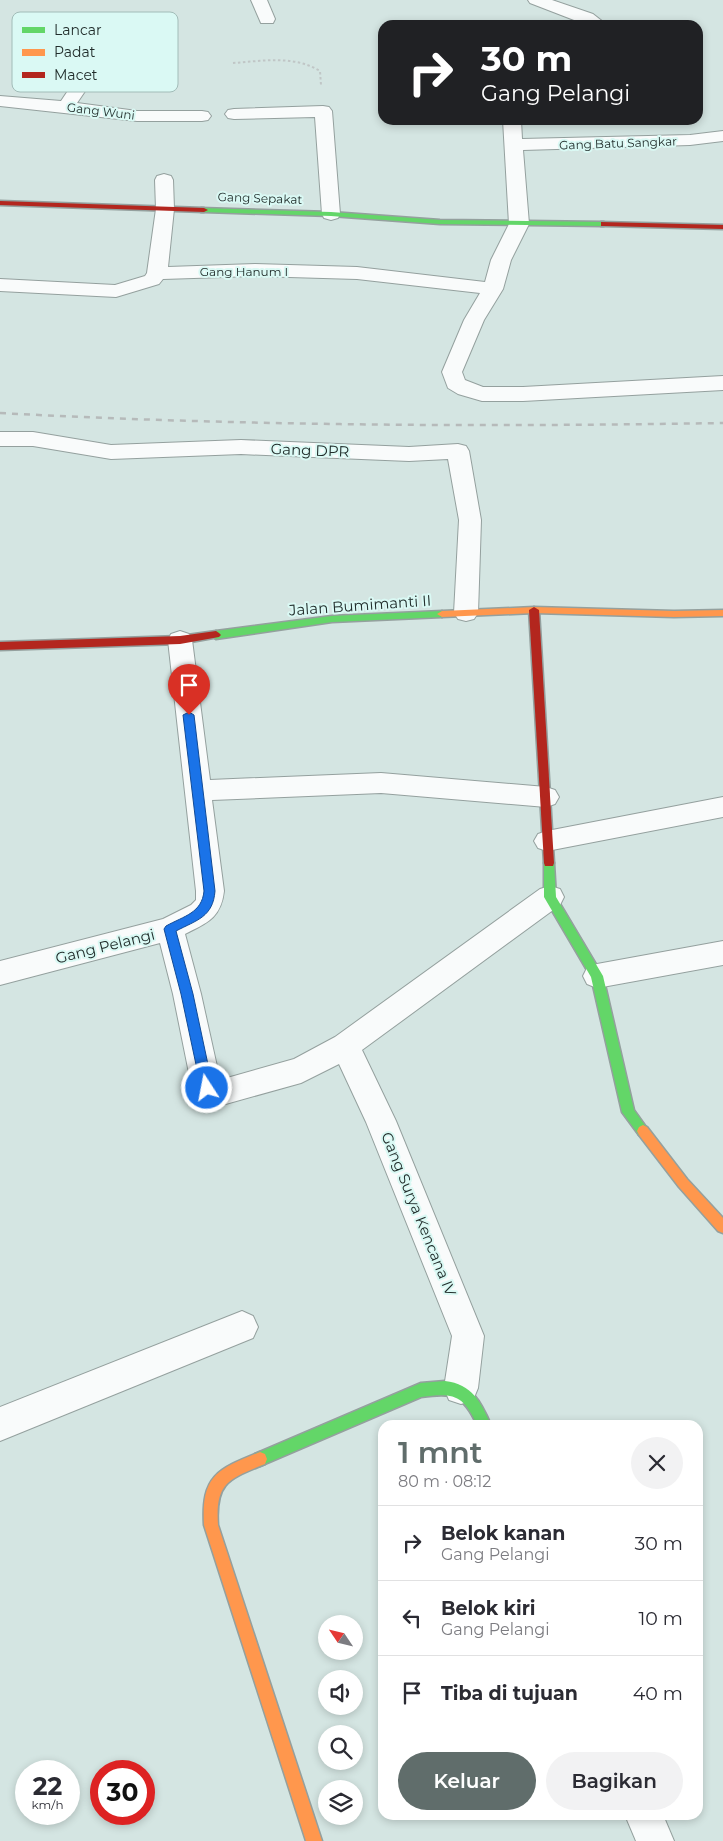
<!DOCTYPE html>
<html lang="id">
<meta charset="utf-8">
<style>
body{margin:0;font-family:Montserrat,sans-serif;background:#f2f2f3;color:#2b2b33;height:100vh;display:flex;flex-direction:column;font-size:19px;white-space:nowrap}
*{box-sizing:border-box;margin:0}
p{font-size:16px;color:#7c7c81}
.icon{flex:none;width:28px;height:28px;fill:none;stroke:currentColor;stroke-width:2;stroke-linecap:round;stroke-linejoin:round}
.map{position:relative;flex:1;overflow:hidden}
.panel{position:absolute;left:378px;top:1420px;width:325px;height:400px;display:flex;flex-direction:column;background:#fff;border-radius:15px;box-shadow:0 2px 8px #0003}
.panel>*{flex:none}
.banner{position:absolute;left:378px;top:20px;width:325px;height:105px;border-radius:15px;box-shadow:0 2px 8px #0003;background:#202124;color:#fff;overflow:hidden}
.needle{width:32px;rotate:305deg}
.tools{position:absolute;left:318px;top:1615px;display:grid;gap:10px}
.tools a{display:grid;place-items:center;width:45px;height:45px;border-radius:50%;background:#fff;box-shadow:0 2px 8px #0003;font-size:25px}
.speed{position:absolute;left:15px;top:1760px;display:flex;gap:10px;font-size:25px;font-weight:700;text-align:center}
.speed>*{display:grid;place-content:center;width:65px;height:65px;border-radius:50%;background:#fff;box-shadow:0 2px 8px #0003;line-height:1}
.speed small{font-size:12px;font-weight:400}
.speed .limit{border:8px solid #d22;background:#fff;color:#111}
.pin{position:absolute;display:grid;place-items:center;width:42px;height:42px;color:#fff;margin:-51px -21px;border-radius:50% 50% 50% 0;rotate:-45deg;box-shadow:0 0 5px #0007}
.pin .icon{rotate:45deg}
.me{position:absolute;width:55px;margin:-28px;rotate:349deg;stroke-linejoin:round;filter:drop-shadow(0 0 4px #0008)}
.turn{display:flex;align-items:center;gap:18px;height:105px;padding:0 20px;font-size:22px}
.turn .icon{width:65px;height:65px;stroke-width:2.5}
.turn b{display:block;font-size:35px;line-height:42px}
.round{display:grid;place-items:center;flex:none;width:52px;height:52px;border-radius:26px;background:#f2f2f3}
.overview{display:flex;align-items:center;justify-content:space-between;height:85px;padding:0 20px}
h1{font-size:30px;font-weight:600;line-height:38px;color:#606d6b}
.action{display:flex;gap:10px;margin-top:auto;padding:10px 20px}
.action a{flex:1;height:58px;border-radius:30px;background:#606d6b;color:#fff;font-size:20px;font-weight:600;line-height:58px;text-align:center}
.action a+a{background:#f2f2f3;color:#2b2b33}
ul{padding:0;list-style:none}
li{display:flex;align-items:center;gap:15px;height:75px;padding:0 20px;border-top:1px solid #e1e1e2}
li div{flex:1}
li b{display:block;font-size:19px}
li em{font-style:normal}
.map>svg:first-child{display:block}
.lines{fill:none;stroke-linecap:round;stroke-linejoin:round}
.street-casing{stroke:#94a09e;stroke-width:2}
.fast-casing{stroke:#94a09e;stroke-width:3}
.slow-casing{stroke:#94a09e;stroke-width:3}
.jam-casing{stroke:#94a09e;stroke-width:3}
.path{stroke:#c0c6c6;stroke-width:2;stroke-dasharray:2.5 2.5;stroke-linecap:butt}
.street{fill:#f9fbfb;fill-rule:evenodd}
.fast{fill:#63d668;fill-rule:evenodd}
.slow{fill:#ff974d;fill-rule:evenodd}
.jam{fill:#b3261e;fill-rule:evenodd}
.rail{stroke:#b6baba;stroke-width:2.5;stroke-dasharray:6 6;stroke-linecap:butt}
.route{fill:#1a73e8;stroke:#114b97}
.labels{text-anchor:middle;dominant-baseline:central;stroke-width:4;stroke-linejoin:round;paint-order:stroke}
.far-street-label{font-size:12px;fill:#212d2b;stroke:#daf9f4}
.street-label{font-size:15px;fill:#212d2b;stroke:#daf9f4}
.key{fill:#daf9f4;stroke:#a2bcb8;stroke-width:1}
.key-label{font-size:14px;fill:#212d2b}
</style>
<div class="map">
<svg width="723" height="1841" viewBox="0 0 723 1841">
<rect width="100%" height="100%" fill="#d4e5e2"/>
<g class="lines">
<g class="street-casing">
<g id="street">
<polygon points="251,0 267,0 275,19 273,23 261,23"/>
<polygon points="528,0 552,0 593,14 607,25 587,25 530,3"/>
<polygon points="96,57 102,58 105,62 77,103 137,111 202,111 208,112 211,116 208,120 202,121 137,121 0,106 0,96 61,101 90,58"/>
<polygon points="323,106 329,107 332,111 340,214 338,218 331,220 324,218 322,214 315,117 234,119 228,118 225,114 228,110 234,109"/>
<polygon points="503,120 521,120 522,139 690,135 723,131 723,141 690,145 523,150 529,224 511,260 503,289 484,320 462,372 465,380 483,387 523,387 723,376 723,390 523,401 482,401 458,394 448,388 442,372 464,320 480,293 357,279 255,276 163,279 159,284 116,297 0,291 0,279 115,285 145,276 147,273 156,209 155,180 157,176 164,174 171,176 173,180 174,209 168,267 255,264 357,267 485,282 491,260 509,224"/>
<polygon points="0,432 33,432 111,445 241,440 409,447 458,444 466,446 469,451 481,520 478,613 474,619 466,621 458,619 454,613 459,520 448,459 409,461 241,454 111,459 33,446 0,446"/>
<path d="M180,631L189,634L192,640L210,780L381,773L546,787L555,790L559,797L555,804L546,807L381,793L212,800L224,891C221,918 207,923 185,934L201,994L220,1080L294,1059L335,1037L540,889L550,886L560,889L564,897L560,905L362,1050L396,1121L484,1336L478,1388L473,1400L461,1404L449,1400L444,1388L452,1336L366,1122L339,1064L301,1083L215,1107C204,1103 197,1099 192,1088L173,994L160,943L0,985V961L163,919L191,905L196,900V891L168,640L171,634Z"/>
<polygon points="723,797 723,817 547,851 538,848 534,841 538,834 547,831"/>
<polygon points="723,941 723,965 597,988 587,984 583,976 587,968 597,964"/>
<polygon points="242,1311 253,1316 258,1327 253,1338 0,1441 0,1407"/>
<polygon points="625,1815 663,1815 674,1841 636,1841"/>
</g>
</g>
<g class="fast-casing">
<g id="fast">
<polygon points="201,208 331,212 440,220 604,222 608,224 604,226 440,224 331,216 204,212 201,212"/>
<polygon points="442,611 447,614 442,617 332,622 216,639 211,635 216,631 332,616"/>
<polygon points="549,859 553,860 554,863 556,897 603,976 634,1110 649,1131 647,1135 643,1137 639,1135 622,1112 591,977 544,897 544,863 545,860"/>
<path d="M445,1381C472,1384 481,1402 491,1425H477C463,1394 453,1393 421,1397L260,1466L255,1464L253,1459L255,1454L421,1383Z"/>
</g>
</g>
<g class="slow-casing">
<g id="slow">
<polygon points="534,607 674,611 723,610 723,616 674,617 534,613 442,617 437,614 442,611"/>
<polygon points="643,1125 647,1127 687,1179 723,1218 723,1233 718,1231 679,1187 639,1135 637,1131 639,1127"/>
<path d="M260,1452L265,1454L267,1459L265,1464C229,1479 215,1482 218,1525L322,1841H306L204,1525C201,1475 218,1469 260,1452Z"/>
</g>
</g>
<g class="jam-casing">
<g id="jam">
<polygon points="0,201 204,208 208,210 204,212 0,205"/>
<polygon points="601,222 723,225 723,229 604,226 601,226"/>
<polygon points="534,607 539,610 554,863 553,866 545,866 544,863 529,610"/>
<polygon points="216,631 219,633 221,635 219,637 180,644 0,650 0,642 180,636"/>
</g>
</g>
<path class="path" d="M233,63C262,61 294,55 320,71L321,85"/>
<use href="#street" class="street"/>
<use href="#fast" class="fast"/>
<use href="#slow" class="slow"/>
<use href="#jam" class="jam"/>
<path class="rail" d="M0,413C241,426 482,427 723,423"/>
</g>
<path class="route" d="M189,712L194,715L215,891C213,917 197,920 176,931L193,994L213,1088L211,1091L207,1093L203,1091L201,1088L181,994L164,929L166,926C184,916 202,913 204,891L183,715Z"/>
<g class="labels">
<g class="far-street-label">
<text transform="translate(101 111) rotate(7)">Gang Wuni</text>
<text transform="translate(618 143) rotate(-2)">Gang Batu Sangkar</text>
<text transform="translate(260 198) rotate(2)">Gang Sepakat</text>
<text x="244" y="271">Gang Hanum I</text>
</g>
<g class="street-label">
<text transform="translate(310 450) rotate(2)">Gang DPR</text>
<text transform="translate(360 605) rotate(-4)">Jalan Bumimanti II</text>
<text transform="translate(105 946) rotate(-14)">Gang Pelangi</text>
<text transform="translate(419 1214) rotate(68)">Gang Surya Kencana IV</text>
</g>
</g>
<rect x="12" y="12" width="166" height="80" rx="8" class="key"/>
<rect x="22" y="27" width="23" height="6" fill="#63d668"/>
<rect x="22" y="49" width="23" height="7" fill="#ff974d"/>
<rect x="22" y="72" width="23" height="6" fill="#b3261e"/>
<g class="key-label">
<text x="54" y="35">Lancar</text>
<text x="54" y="57">Padat</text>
<text x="54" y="80">Macet</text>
</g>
</svg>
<div class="tools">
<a><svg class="needle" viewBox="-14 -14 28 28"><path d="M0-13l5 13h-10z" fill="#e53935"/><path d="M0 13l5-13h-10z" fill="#7c7c81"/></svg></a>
<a><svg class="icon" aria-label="sound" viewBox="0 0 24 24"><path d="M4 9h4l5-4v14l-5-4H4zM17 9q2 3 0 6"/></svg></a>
<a><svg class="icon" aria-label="search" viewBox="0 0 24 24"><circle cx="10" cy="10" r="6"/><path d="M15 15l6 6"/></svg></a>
<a><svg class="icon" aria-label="layers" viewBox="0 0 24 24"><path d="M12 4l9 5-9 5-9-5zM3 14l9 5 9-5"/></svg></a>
</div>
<div class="speed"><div>22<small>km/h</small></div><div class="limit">30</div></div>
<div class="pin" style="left:189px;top:715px;background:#d93025"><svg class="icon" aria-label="arrive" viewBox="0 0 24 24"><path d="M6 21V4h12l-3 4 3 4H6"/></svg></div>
<svg class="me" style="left:207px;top:1088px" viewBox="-20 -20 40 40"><circle r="17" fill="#1a73e8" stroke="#fff" stroke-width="3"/><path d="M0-11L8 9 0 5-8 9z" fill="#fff"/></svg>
<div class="banner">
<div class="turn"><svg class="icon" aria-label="right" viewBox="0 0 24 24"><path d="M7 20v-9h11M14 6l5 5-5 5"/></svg><div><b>30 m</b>Gang Pelangi</div></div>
</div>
<section class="panel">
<div class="overview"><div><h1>1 mnt</h1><p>80 m · 08:12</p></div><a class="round"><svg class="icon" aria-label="close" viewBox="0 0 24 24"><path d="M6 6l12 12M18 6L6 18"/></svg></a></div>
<ul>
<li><svg class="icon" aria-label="right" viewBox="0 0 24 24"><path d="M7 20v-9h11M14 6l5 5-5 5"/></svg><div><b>Belok kanan</b><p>Gang Pelangi</p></div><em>30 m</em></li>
<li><svg class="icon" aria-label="left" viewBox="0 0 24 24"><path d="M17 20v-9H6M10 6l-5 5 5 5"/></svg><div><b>Belok kiri</b><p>Gang Pelangi</p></div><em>10 m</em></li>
<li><svg class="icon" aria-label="arrive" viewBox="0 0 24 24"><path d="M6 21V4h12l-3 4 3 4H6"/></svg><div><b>Tiba di tujuan</b></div><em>40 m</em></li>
</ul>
<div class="action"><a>Keluar</a><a>Bagikan</a></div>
</section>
</div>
